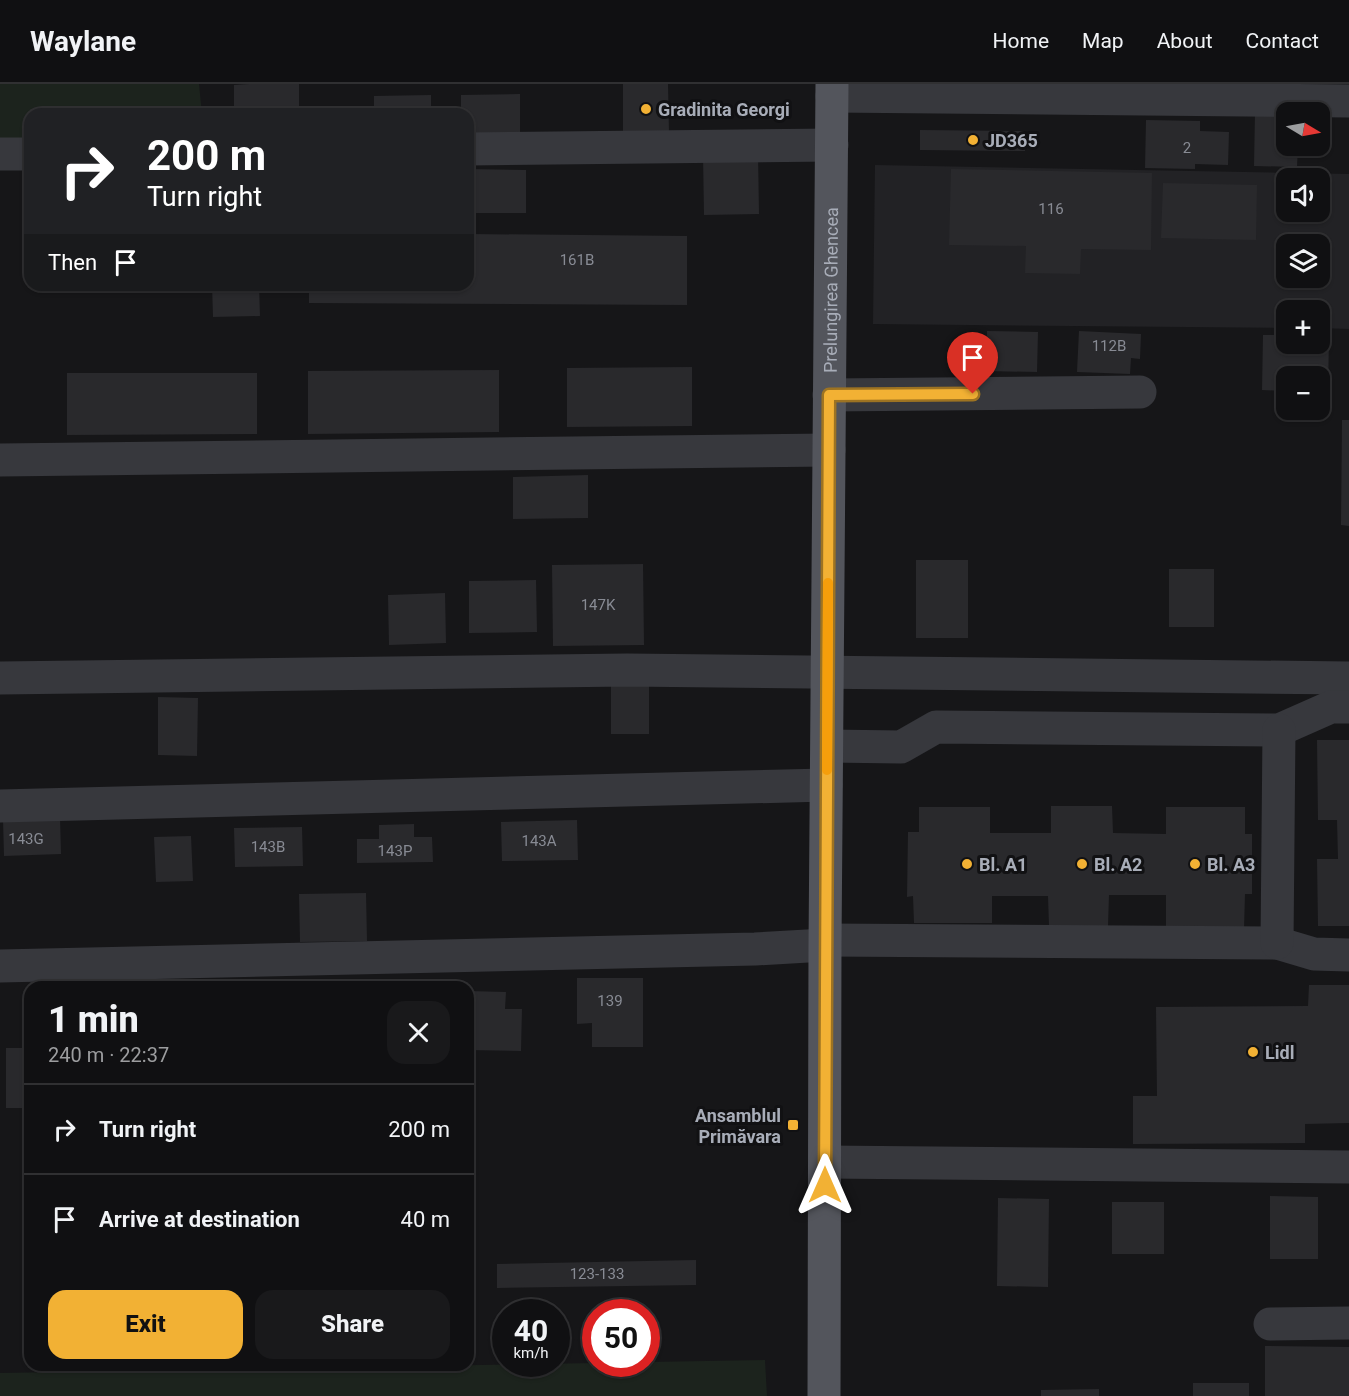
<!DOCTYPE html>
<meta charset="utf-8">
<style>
body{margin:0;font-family:Roboto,sans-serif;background:#19191b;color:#f1f3f6;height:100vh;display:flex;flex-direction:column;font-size:22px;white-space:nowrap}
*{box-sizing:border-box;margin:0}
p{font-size:20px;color:#9c9d9f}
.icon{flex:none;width:33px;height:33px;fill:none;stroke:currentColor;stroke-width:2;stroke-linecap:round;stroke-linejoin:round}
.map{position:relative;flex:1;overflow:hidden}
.details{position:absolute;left:24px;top:897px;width:450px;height:390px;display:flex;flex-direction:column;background:#101012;border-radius:18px;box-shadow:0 2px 4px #0004,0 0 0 2px #303032}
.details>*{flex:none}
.top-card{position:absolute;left:24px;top:24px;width:450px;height:183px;border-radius:18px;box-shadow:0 2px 4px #0004,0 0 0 2px #303032;background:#202124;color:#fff;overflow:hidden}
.needle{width:39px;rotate:100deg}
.tools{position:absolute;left:1276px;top:18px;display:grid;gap:12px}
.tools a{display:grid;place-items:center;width:54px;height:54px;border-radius:12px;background:#101012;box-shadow:0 2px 4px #0004,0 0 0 2px #303032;font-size:30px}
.speed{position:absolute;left:492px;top:1215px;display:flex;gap:12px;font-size:30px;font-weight:700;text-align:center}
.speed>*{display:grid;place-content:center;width:78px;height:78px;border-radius:50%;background:#101012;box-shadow:0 2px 4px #0004,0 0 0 2px #303032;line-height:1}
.speed small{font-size:15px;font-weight:400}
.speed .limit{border:9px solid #d22;background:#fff;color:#111}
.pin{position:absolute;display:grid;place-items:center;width:51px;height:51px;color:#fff;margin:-62px -26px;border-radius:50% 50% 50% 0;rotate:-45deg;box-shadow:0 0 6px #0007}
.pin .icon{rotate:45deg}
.me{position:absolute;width:66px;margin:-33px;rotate:0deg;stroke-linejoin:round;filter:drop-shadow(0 0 4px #0008)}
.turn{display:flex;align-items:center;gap:21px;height:126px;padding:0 24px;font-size:27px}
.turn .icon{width:78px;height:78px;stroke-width:2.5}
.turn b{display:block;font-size:42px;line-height:51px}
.then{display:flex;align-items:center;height:57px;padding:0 24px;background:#0003;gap:12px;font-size:22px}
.round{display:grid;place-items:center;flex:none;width:63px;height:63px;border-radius:18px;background:#19191b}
.headline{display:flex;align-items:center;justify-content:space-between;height:102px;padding:0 24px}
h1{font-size:36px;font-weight:800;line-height:45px}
.action{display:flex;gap:12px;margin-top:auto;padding:12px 24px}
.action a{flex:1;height:69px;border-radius:18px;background:#f2b134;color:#111;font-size:24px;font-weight:800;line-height:69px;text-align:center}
.action a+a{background:#19191b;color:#f1f3f6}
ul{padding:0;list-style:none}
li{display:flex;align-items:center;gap:18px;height:90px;padding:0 24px;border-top:2px solid #303032}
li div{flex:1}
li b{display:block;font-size:22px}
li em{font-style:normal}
header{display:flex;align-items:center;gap:36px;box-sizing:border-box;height:84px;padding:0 30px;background:#101012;border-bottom:2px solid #303032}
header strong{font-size:28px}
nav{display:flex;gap:33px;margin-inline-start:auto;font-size:21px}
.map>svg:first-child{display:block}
.built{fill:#222225;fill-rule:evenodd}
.green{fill:#1c231d}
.building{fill:#29292c}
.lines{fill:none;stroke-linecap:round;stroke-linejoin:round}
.minor{stroke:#37383d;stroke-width:33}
.major{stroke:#53555c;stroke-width:33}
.route-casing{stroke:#9d7322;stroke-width:15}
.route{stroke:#f2b134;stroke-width:10}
.slow{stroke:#f59e0b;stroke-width:10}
.poi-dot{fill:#f2b134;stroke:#111113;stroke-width:2}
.labels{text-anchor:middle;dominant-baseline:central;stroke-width:6;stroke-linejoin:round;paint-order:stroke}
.number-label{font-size:15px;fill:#888b94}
.poi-label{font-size:18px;font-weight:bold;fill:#a8adb8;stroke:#111113;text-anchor:start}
.street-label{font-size:18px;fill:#a8adb8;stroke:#111113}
</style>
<header>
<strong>Waylane</strong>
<nav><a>Home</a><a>Map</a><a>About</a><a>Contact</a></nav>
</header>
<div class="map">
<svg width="1349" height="1312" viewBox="0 0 1349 1312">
<rect width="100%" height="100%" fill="#161618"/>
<path class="built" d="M875,81L1349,90V245L1320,244V226H1287V244L873,240ZM1287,94H1320V128H1287ZM1287,160H1320V194H1287Z"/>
<g class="green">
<polygon points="0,0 199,0 202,30 30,30 30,57 0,58"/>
<polygon points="765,1276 767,1312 0,1312 0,1289 595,1279 646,1280 647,1278"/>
</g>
<g class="building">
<polygon points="249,0 299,0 299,30 234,30 234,1"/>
<polygon points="623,0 668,0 669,49 623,50"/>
<polygon points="520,10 520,54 468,54 468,30 461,30 461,11"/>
<polygon points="431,11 431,30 374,30 374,12"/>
<polygon points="1255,28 1287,29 1287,62 1298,62 1297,83 1254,82"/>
<polygon points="1146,36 1200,37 1200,47 1229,48 1228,81 1195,80 1195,85 1145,84"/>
<polygon points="920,46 1025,47 1025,67 920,66"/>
<polygon points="758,69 759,130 704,131 703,70"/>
<polygon points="468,85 526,86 526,129 468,129"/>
<polygon points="951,85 1152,89 1151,166 1081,165 1080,190 1025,189 1026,162 949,161"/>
<polygon points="1163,99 1257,101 1256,156 1161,154"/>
<polygon points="468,150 687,152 687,221 309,219 309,201 468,201"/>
<polygon points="212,201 259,201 260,232 213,233"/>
<polygon points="987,247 1038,248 1037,288 986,287"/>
<polygon points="1079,247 1141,250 1140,275 1131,274 1130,290 1077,288"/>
<polygon points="1263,251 1287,251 1287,260 1320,260 1320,252 1329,252 1328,308 1320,308 1320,292 1287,292 1287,307 1262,306"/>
<polygon points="692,283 692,342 567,343 567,284"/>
<polygon points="499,286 499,348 308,350 308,287"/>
<polygon points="67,289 257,289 257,350 67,351"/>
<polygon points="1342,336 1349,336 1349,442 1341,441"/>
<polygon points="588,391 588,434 513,435 513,393"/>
<rect x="916" y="476" width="52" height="78"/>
<polygon points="643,480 644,561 553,562 552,481"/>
<rect x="1169" y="485" width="45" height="58"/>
<polygon points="536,496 537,548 469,549 469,497"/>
<polygon points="445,509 446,559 389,561 388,511"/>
<rect x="611" y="595" width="38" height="55"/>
<polygon points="158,613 198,614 197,672 158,671"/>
<polygon points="1317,656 1349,656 1349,842 1318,842 1317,775 1338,775 1337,736 1318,736"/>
<polygon points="1051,722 1112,722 1113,749 1166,750 1166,723 1245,723 1245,750 1252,750 1252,810 1245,810 1244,845 1166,844 1166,811 1109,811 1108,842 1049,842 1048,812 992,812 992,839 914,839 913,812 907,813 908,748 919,748 919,723 990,723 990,749 1051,749"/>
<polygon points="60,733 61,770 4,772 3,735"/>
<polygon points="577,736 578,776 502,777 501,738"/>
<polygon points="414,740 414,753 432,753 433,778 357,779 357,755 379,755 379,741"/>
<polygon points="302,743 303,782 235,783 234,744"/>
<polygon points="191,752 193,797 156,798 154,753"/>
<polygon points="366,809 367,857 300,858 299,810"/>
<polygon points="577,894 643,894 643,963 592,963 592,939 577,940"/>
<polygon points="1309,901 1349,901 1349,1039 1305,1040 1305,1059 1133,1060 1133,1012 1157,1012 1156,923 1308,922"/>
<polygon points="468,907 506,908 505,925 522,925 521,967 468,966"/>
<rect x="6" y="964" width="24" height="60"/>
<polygon points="1270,1112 1318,1113 1318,1175 1270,1175"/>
<polygon points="998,1114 1049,1115 1048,1203 997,1202"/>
<rect x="1112" y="1118" width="52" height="52"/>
<polygon points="696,1176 696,1201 497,1204 497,1180"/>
<polygon points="1265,1262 1349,1263 1349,1312 1265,1312"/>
<rect x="1193" y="1299" width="56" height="13"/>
<polygon points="1099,1305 1099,1312 1041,1312 1041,1306"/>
</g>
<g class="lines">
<g class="minor">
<polyline points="832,12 1349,17"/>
<polyline points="468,65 832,61"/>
<polyline points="0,70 30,70"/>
<polyline points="829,311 1140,308"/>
<polyline points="0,376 829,366"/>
<polyline points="0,594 627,586 1349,594"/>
<polyline points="828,662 901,663 936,643 1279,646 1331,623 1349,623"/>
<polyline points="0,722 826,701"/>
<polyline points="826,856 1277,859 1314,870 1349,871"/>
<polyline points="1277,859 1279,646"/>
<polyline points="0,882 755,865 825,861"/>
<polyline points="825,1078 1349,1083"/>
<polyline points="1270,1240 1349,1239"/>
</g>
<path class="major" id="s1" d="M824,1312L825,861L832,0"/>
</g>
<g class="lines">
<g class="route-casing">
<polyline id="route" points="825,1101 829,311 973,310"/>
</g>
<use href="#route" class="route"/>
<polyline class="slow" points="827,686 828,499"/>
</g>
<g class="poi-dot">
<circle cx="646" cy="25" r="6"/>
<circle cx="973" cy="56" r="6"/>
<circle cx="967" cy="780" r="6"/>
<circle cx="1082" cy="780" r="6"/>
<circle cx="1195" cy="780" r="6"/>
<circle cx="1253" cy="968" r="6"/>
<rect x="787" y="1035" width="12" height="12" rx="3"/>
</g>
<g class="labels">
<g class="number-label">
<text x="1187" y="64">2</text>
<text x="1051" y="125">116</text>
<text x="577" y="176">161B</text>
<text x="1109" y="262">112B</text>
<text x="598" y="521">147K</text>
<text x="26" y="755">143G</text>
<text x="539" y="757">143A</text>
<text x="268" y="763">143B</text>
<text x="395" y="767">143P</text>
<text x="610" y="917">139</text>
<text x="597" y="1190">123-133</text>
</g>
<g class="poi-label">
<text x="658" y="25">Gradinita Georgi</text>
<text x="985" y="56">JD365</text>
<text x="979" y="780">Bl. A1</text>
<text x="1094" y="780">Bl. A2</text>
<text x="1207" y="780">Bl. A3</text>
<text x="1265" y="968">Lidl</text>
<text x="781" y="1031" text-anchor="end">Ansamblul<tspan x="781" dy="21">Primăvara</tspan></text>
</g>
<g class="street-label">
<text stroke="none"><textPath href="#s1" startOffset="1106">Prelungirea Ghencea</textPath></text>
</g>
</g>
</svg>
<div class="tools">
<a><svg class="needle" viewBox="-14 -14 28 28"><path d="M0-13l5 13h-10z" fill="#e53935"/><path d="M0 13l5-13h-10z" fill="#9c9d9f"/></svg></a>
<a><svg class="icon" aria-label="sound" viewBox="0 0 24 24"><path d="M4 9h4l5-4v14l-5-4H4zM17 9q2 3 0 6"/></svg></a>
<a><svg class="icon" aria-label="layers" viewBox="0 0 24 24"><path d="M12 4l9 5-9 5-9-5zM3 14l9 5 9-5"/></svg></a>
<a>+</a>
<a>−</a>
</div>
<div class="speed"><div>40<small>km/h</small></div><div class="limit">50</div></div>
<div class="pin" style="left:973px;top:310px;background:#d93025"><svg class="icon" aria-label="arrive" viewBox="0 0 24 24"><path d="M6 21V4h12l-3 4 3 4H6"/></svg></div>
<svg class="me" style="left:825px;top:1101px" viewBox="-20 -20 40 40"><path d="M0-17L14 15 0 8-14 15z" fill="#f2b134" stroke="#fff" stroke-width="4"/></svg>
<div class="top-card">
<div class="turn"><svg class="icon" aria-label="right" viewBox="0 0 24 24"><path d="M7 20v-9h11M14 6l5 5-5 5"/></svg><div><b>200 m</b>Turn right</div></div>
<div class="then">Then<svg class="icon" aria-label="arrive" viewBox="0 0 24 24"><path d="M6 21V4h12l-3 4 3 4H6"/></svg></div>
</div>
<section class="details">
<div class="headline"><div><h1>1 min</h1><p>240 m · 22:37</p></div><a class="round"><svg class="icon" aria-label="close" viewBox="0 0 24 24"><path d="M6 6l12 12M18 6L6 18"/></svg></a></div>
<ul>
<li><svg class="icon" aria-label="right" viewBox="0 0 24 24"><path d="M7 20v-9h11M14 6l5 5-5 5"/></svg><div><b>Turn right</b></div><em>200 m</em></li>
<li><svg class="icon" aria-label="arrive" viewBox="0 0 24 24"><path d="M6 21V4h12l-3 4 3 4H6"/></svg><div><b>Arrive at destination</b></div><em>40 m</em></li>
</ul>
<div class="action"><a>Exit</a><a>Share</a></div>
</section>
</div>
